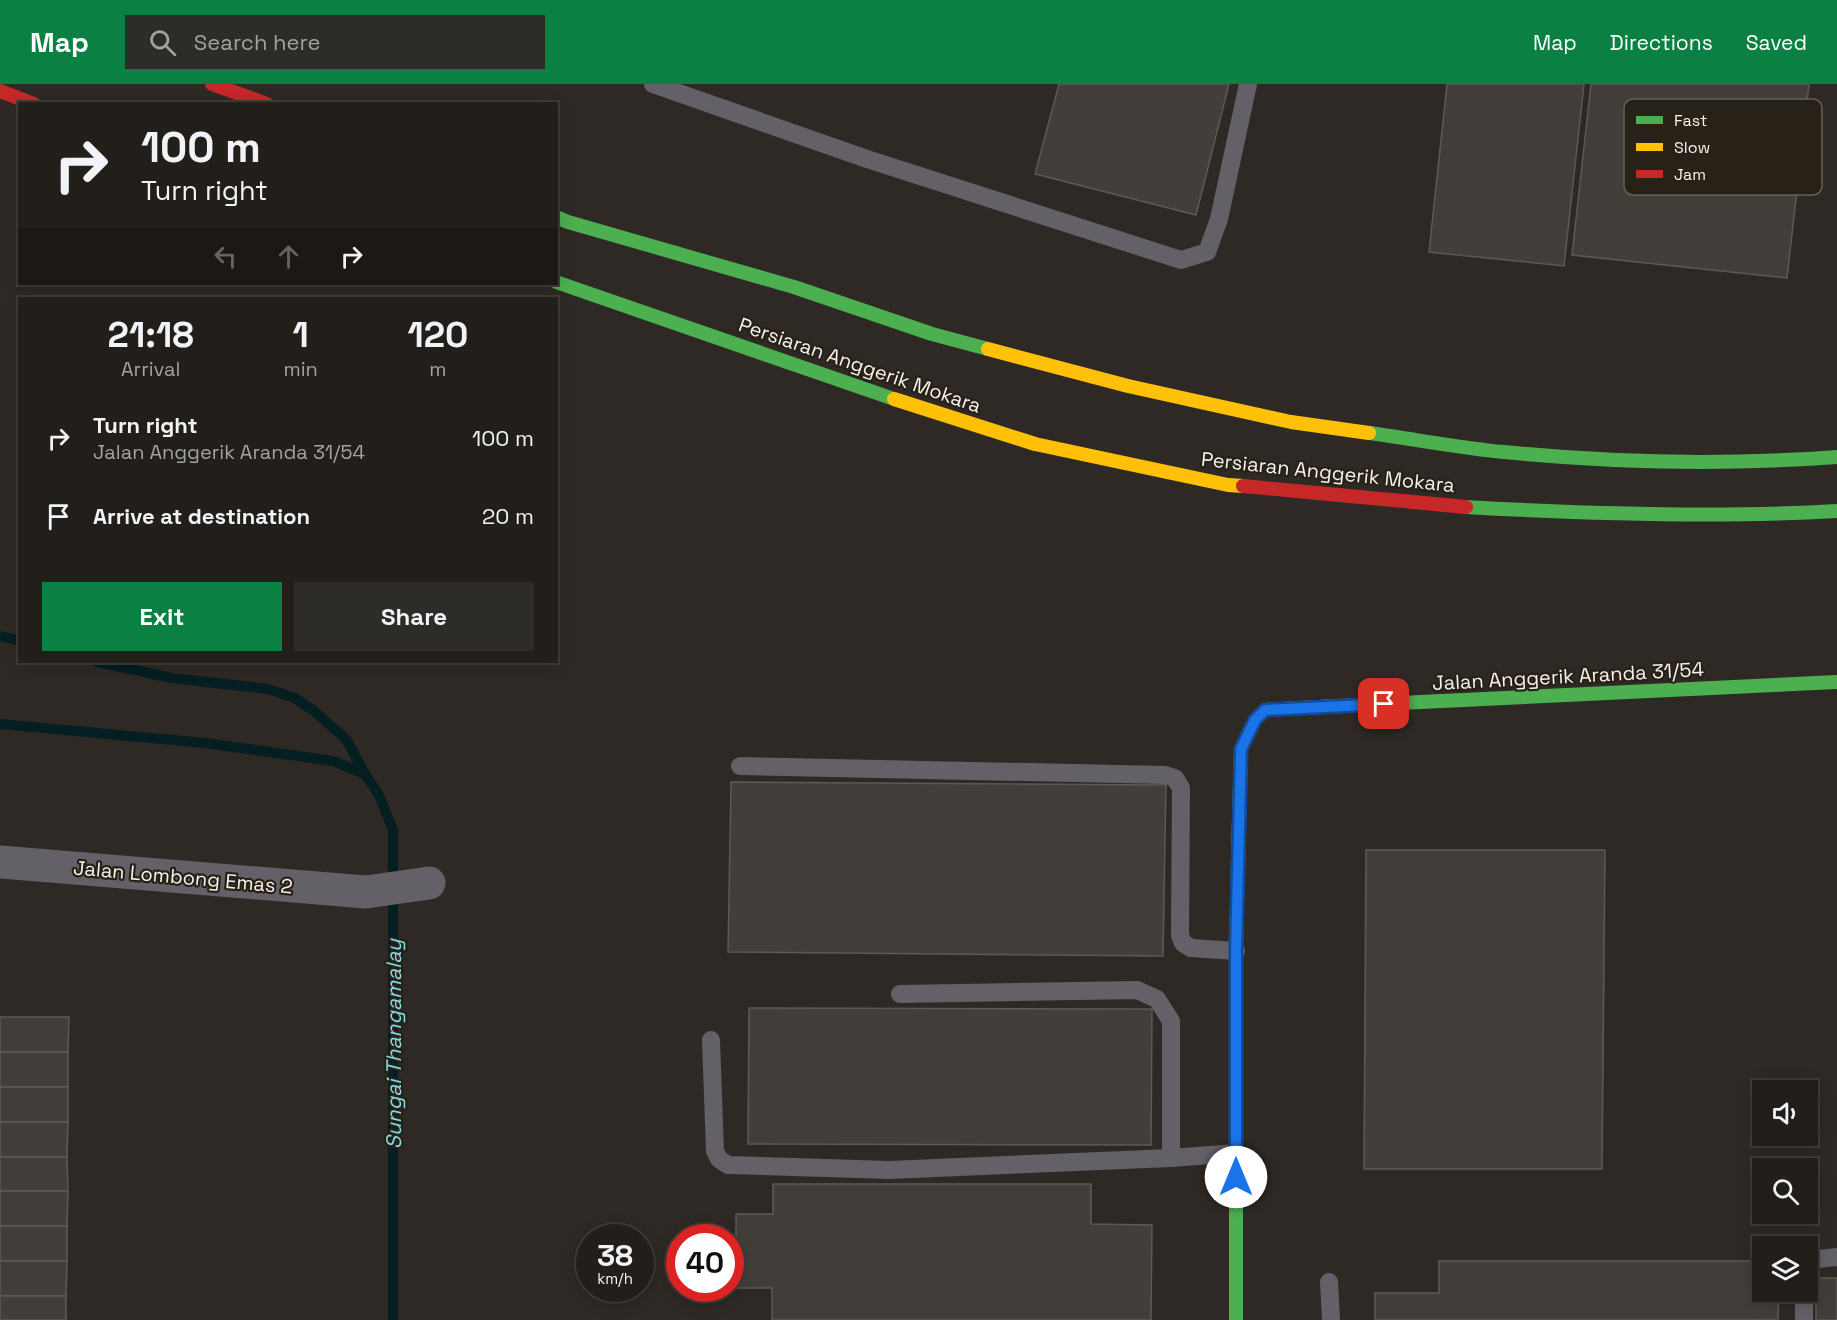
<!DOCTYPE html>
<style>
body{margin:0;font-family:"Space Grotesk",sans-serif;background:#2e2c28;color:#f1f3f6;height:100vh;display:flex;flex-direction:column;font-size:22px;white-space:nowrap}
*{box-sizing:border-box;margin:0}
p{font-size:20px;color:#a2a2a3}
.icon{flex:none;width:33px;height:33px;fill:none;stroke:currentColor;stroke-width:2;stroke-linecap:round;stroke-linejoin:round}
.map{position:relative;flex:1;overflow:hidden}
.sheet{position:absolute;left:18px;top:213px;width:540px;height:366px;display:flex;flex-direction:column;background:#221f1b;border-radius:0px;box-shadow:0 3px 15px #0003,0 0 0 2px #3f3d3a}
.sheet>*{flex:none}
.top-card{position:absolute;left:18px;top:18px;width:540px;height:183px;border-radius:0px;box-shadow:0 3px 15px #0003,0 0 0 2px #3f3d3a;background:#221f1b;color:#f1f3f6;overflow:hidden}
.buttons{position:absolute;left:1752px;top:996px;display:grid;gap:12px}
.buttons a{display:grid;place-items:center;width:66px;height:66px;border-radius:0px;background:#221f1b;box-shadow:0 3px 15px #0003,0 0 0 2px #3f3d3a;font-size:30px}
.speed{position:absolute;left:576px;top:1140px;display:flex;gap:12px;font-size:30px;font-weight:700;text-align:center}
.speed>*{display:grid;place-content:center;width:78px;height:78px;border-radius:50%;background:#221f1b;box-shadow:0 3px 15px #0003,0 0 0 2px #3f3d3a;line-height:1}
.speed small{font-size:15px;font-weight:400}
.speed .limit{border:9px solid #d22;background:#fff;color:#111}
.pin{position:absolute;display:grid;place-items:center;width:51px;height:51px;color:#fff;margin:-26px;border-radius:12px;box-shadow:0 3px 9px #0006}
.me{position:absolute;width:66px;margin:-33px;rotate:0deg;stroke-linejoin:round;filter:drop-shadow(0 0 4px #0008)}
.turn{display:flex;align-items:center;gap:21px;height:126px;padding:0 24px;font-size:27px}
.turn .icon{width:78px;height:78px;stroke-width:2.5}
.turn b{display:block;font-size:42px;line-height:51px}
.lanes{display:flex;align-items:center;height:57px;padding:0 24px;background:#0003;justify-content:center;gap:30px;direction:ltr}
.lanes .off{opacity:.35}
.eta{display:flex;justify-content:space-evenly;align-items:center;height:102px;text-align:center}
.eta b{font-size:36px;font-weight:700;line-height:42px}
.button{display:flex;gap:12px;margin-top:auto;padding:12px 24px}
.button a{flex:1;height:69px;border-radius:0px;background:#0b8043;color:#fff;font-size:24px;font-weight:700;line-height:69px;text-align:center}
.button a+a{background:#2e2c28;color:#f1f3f6}
ul{padding:0;list-style:none}
li{display:flex;align-items:center;gap:18px;height:78px;padding:0 24px}
li div{flex:1}
li b{display:block;font-size:22px}
li em{font-style:normal}
header{display:flex;align-items:center;gap:36px;box-sizing:border-box;height:84px;padding:0 30px;background:#0b8043;color:#fff}
header strong{font-size:28px}
nav{display:flex;gap:33px;margin-inline-start:auto;font-size:21px}
.search{width:420px;height:54px;background:#2e2c28;display:flex;align-items:center;gap:15px;box-sizing:border-box;padding:0 21px;border-radius:0px;color:#a2a2a3;font-size:22px}
.map>svg:first-child{display:block}
.lines{fill:none;stroke-linecap:round;stroke-linejoin:round}
.stream{stroke:#041e21;stroke-width:10}
.building{fill:#423f3b;stroke:#5d5955;stroke-width:1.5}
.lane{stroke:#646067;stroke-width:18}
.street{stroke:#646067;stroke-width:33}
.fast{stroke:#4caf50;stroke-width:14}
.slow{stroke:#ffc107;stroke-width:14}
.jam{stroke:#c62828;stroke-width:14}
.route-casing{stroke:#114b97;stroke-width:15}
.route{stroke:#1a73e8;stroke-width:10}
.labels{text-anchor:middle;dominant-baseline:central;stroke-width:4.5;stroke-linejoin:round;paint-order:stroke}
.street-label{font-size:20px;fill:#f6f2eb;stroke:#272117}
.water-label{font-size:21px;font-style:italic;fill:#80dce9;stroke:#272117}
.key{fill:#272117;stroke:#656057;stroke-width:1.5}
.key-label{font-size:16px;fill:#f6f2eb}
</style>
<header>
<strong>Map</strong>
<div class="search"><svg class="icon" aria-label="search" viewBox="0 0 24 24"><circle cx="10" cy="10" r="6"/><path d="M15 15l6 6"/></svg>Search here</div>
<nav><a>Map</a><a>Directions</a><a>Saved</a></nav>
</header>
<div class="map">
<svg width="1837" height="1236" viewBox="0 0 1837 1236">
<rect width="100%" height="100%" fill="#2e2924"/>
<g class="lines">
<g class="stream">
<polyline points="0,552 20,557"/>
<polyline points="97,578 172,594 268,605 295,614 314,627 346,655 365,690 379,711 393,746 393,1236"/>
<polyline points="0,640 205,659 333,677 365,690"/>
</g>
</g>
<g class="building">
<polygon points="1059,0 1229,0 1196,131 1035,90"/>
<polygon points="1447,0 1584,0 1564,182 1429,168"/>
<polygon points="1591,0 1809,0 1787,194 1572,171"/>
<polygon points="731,698 1166,701 1163,872 728,868"/>
<polygon points="1366,766 1605,766 1602,1085 1364,1085"/>
<polygon points="749,924 1152,925 1151,1061 748,1060"/>
<polygon points="0,933 69,933 68,968 0,968"/>
<rect x="0" y="968" width="68" height="35"/>
<rect x="0" y="1003" width="68" height="35"/>
<polygon points="0,1038 68,1038 67,1073 0,1073"/>
<polygon points="0,1073 67,1073 68,1107 0,1107"/>
<polygon points="773,1100 1091,1100 1091,1140 1152,1141 1151,1236 772,1236 772,1204 736,1204 736,1130 773,1130"/>
<polygon points="0,1107 68,1107 67,1142 0,1142"/>
<rect x="0" y="1142" width="67" height="35"/>
<polygon points="0,1177 67,1177 66,1212 0,1212"/>
<polygon points="1439,1177 1762,1177 1762,1208 1779,1208 1778,1236 1375,1236 1375,1209 1439,1209"/>
<rect x="1816" y="1194" width="21" height="42"/>
<rect x="0" y="1212" width="66" height="24"/>
</g>
<g class="lines">
<g class="lane">
<polyline points="653,0 867,75 1181,176 1207,168 1219,135 1248,0"/>
<polyline points="740,682 1165,691 1175,694 1181,704 1180,851 1183,859 1191,864 1236,867"/>
<polyline points="711,956 715,1067 719,1075 728,1081 889,1086 1171,1074 1171,937 1157,915 1137,906 900,910"/>
<polyline points="1171,1074 1236,1069"/>
<polyline points="1808,1176 1837,1173"/>
<polyline points="1329,1198 1331,1236"/>
<polyline points="1804,1208 1804,1236"/>
</g>
<polyline class="street" points="0,778 366,808 429,799"/>
<g class="fast">
<polyline points="556,133 568,138 794,203 932,250 988,265"/>
<polyline points="556,198 894,315"/>
<path d="M1369,349C1414,355 1459,364 1504,368C1615,379 1727,381 1837,373"/>
<path d="M1466,423C1589,430 1713,434 1837,427"/>
<polyline points="1337,622 1837,598"/>
<polyline points="1236,1236 1236,867 1238,773"/>
</g>
<g class="slow">
<polyline points="988,265 1128,302 1291,338 1369,349"/>
<polyline points="894,315 1035,360 1228,401 1243,402"/>
<polyline points="1238,773 1241,665 1255,636 1265,626 1337,622"/>
</g>
<g class="jam">
<polyline points="212,0 267,20"/>
<polyline points="0,7 34,20"/>
<polyline points="1243,402 1466,423"/>
</g>
</g>
<g class="lines">
<g class="route-casing">
<polyline id="route" points="1236,1093 1236,867 1241,665 1255,636 1265,626 1384,620"/>
</g>
<use href="#route" class="route"/>
</g>
<g class="labels">
<g class="street-label">
<text transform="translate(860 281) rotate(19)">Persiaran Anggerik Mokara</text>
<text transform="translate(1328 388) rotate(6)">Persiaran Anggerik Mokara</text>
<text transform="translate(1568 592) rotate(-3)">Jalan Anggerik Aranda 31/54</text>
<text transform="translate(183 793) rotate(5)">Jalan Lombong Emas 2</text>
</g>
<g class="water-label">
<text transform="translate(393 960) rotate(-90)">Sungai Thangamalay</text>
</g>
</g>
<rect x="1624" y="15" width="198" height="96" rx="9" class="key"/>
<rect x="1636" y="32" width="27" height="8" fill="#4caf50"/>
<rect x="1636" y="59" width="27" height="8" fill="#ffc107"/>
<rect x="1636" y="86" width="27" height="8" fill="#c62828"/>
<g class="key-label">
<text x="1674" y="42">Fast</text>
<text x="1674" y="69">Slow</text>
<text x="1674" y="96">Jam</text>
</g>
</svg>
<div class="buttons">
<a><svg class="icon" aria-label="sound" viewBox="0 0 24 24"><path d="M4 9h4l5-4v14l-5-4H4zM17 9q2 3 0 6"/></svg></a>
<a><svg class="icon" aria-label="search" viewBox="0 0 24 24"><circle cx="10" cy="10" r="6"/><path d="M15 15l6 6"/></svg></a>
<a><svg class="icon" aria-label="layers" viewBox="0 0 24 24"><path d="M12 4l9 5-9 5-9-5zM3 14l9 5 9-5"/></svg></a>
</div>
<div class="speed"><div>38<small>km/h</small></div><div class="limit">40</div></div>
<div class="pin" style="left:1384px;top:620px;background:#d93025"><svg class="icon" aria-label="arrive" viewBox="0 0 24 24"><path d="M6 21V4h12l-3 4 3 4H6"/></svg></div>
<svg class="me" style="left:1236px;top:1093px" viewBox="-20 -20 40 40"><circle r="19" fill="#fff"/><path d="M0-13L10 11 0 6-10 11z" fill="#1a73e8"/></svg>
<div class="top-card">
<div class="turn"><svg class="icon" aria-label="right" viewBox="0 0 24 24"><path d="M7 20v-9h11M14 6l5 5-5 5"/></svg><div><b>100 m</b>Turn right</div></div>
<div class="lanes"><svg class="icon off" aria-label="left" viewBox="0 0 24 24"><path d="M17 20v-9H6M10 6l-5 5 5 5"/></svg><svg class="icon off" aria-label="ahead" viewBox="0 0 24 24"><path d="M12 20V5M6 11l6-6 6 6"/></svg><svg class="icon" aria-label="right" viewBox="0 0 24 24"><path d="M7 20v-9h11M14 6l5 5-5 5"/></svg></div>
</div>
<section class="sheet">
<div class="eta">
<div><b>21:18</b><p>Arrival</p></div>
<div><b>1</b><p>min</p></div>
<div><b>120</b><p>m</p></div>
</div>
<ul>
<li><svg class="icon" aria-label="right" viewBox="0 0 24 24"><path d="M7 20v-9h11M14 6l5 5-5 5"/></svg><div><b>Turn right</b><p>Jalan Anggerik Aranda 31/54</p></div><em>100 m</em></li>
<li><svg class="icon" aria-label="arrive" viewBox="0 0 24 24"><path d="M6 21V4h12l-3 4 3 4H6"/></svg><div><b>Arrive at destination</b></div><em>20 m</em></li>
</ul>
<div class="button"><a>Exit</a><a>Share</a></div>
</section>
</div>
